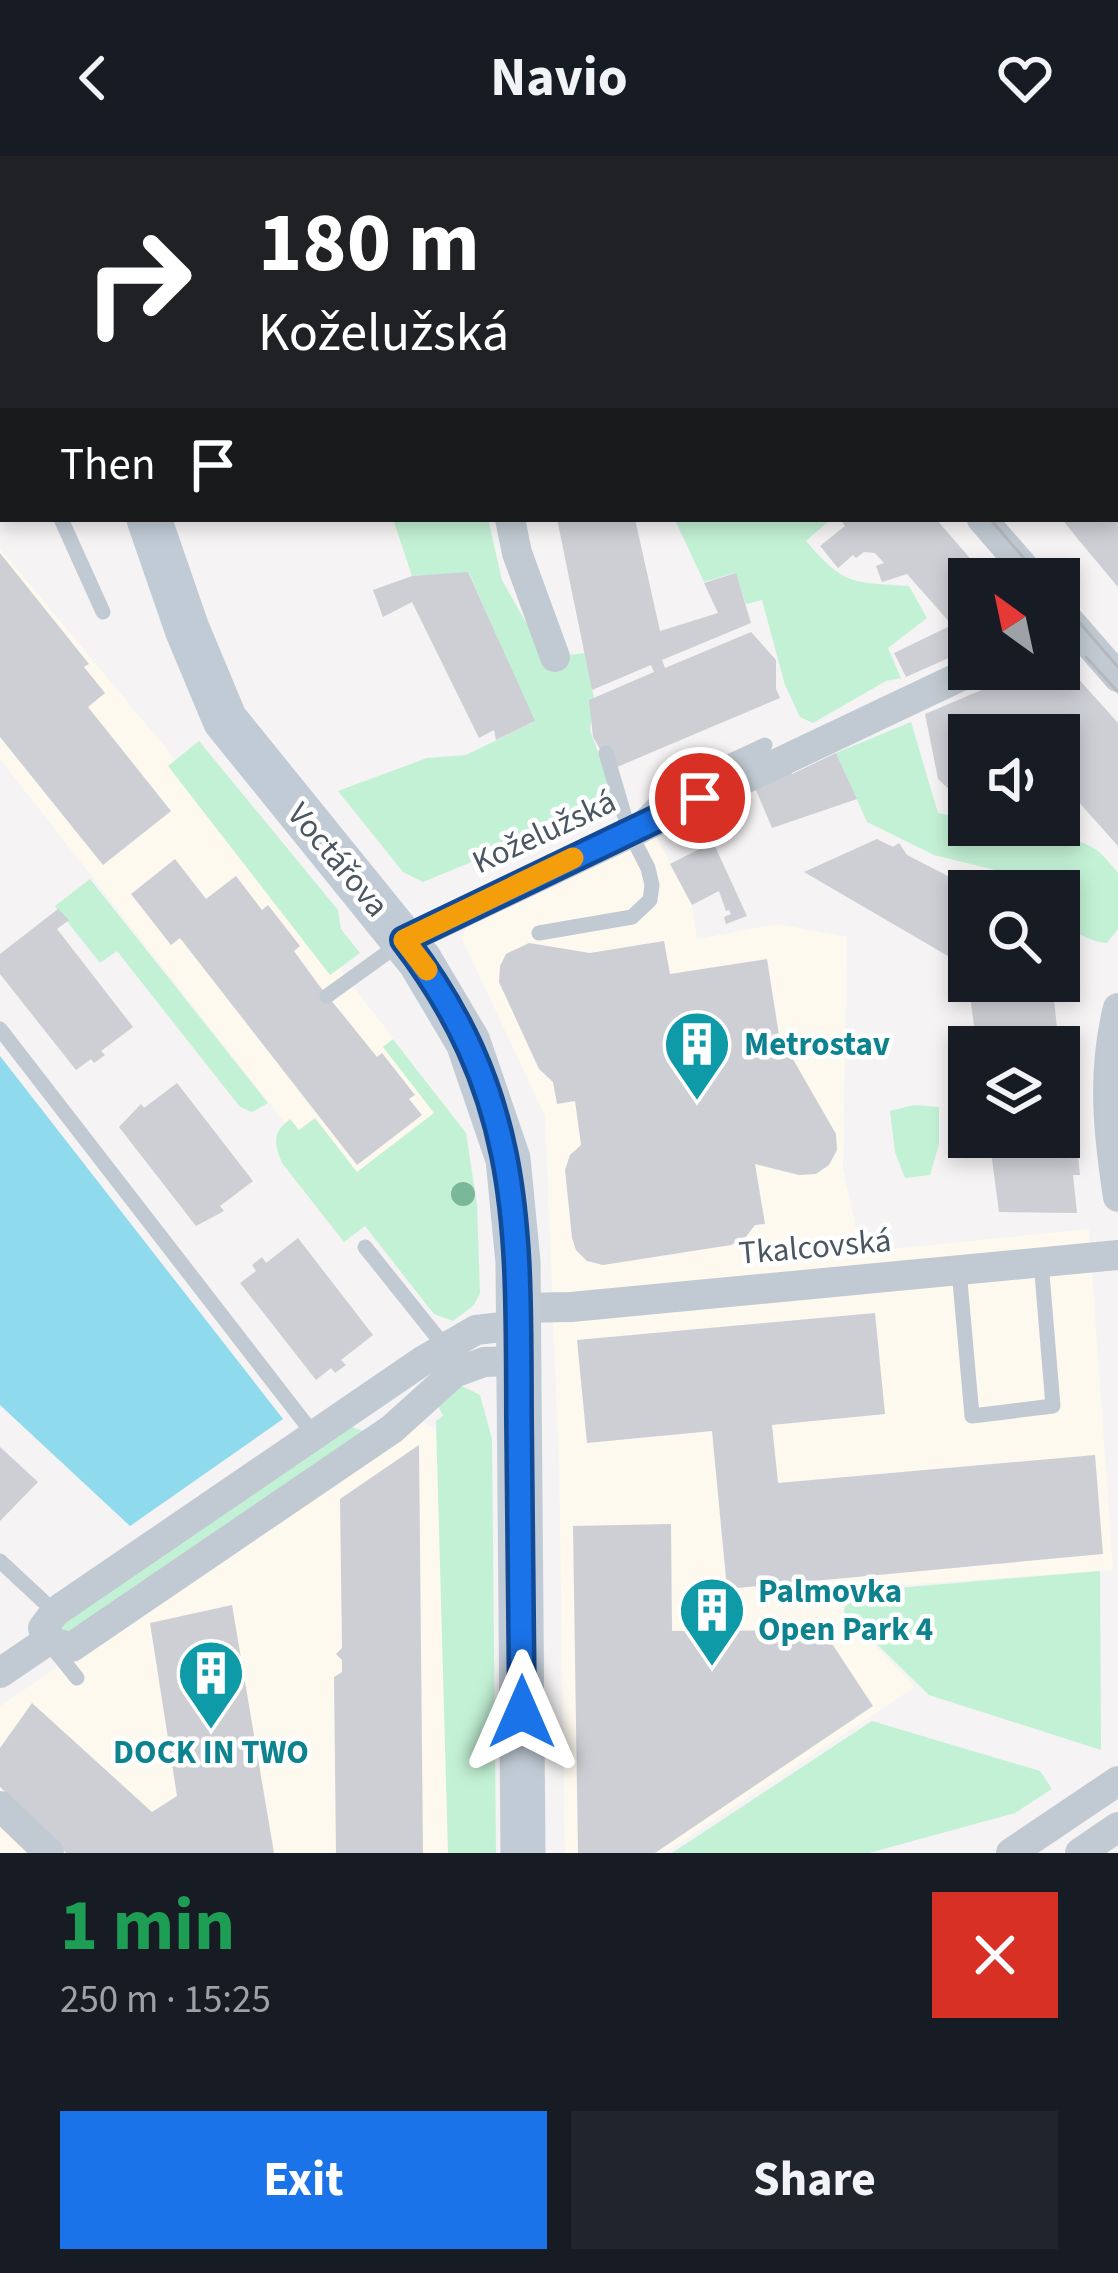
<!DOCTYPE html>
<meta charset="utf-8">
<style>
body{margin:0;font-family:"Source Sans 3",sans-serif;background:#20242c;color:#f1f3f6;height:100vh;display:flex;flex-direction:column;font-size:45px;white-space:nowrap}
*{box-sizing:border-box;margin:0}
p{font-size:39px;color:#9ea1a6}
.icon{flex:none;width:66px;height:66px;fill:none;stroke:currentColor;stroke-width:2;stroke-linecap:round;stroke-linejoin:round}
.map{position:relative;height:1697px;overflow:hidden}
.drawer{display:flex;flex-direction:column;background:#171b24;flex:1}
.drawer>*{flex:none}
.banner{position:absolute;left:0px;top:0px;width:1119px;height:366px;box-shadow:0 6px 18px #0003;background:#202124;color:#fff;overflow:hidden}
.needle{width:78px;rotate:327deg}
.tools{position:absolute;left:948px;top:402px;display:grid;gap:24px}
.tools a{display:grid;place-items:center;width:132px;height:132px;border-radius:0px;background:#171b24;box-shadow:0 6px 18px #0003;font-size:60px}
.pin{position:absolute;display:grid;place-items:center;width:102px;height:102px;color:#fff;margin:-51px;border:6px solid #fff;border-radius:50%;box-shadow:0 3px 12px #0007}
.me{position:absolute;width:132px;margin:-66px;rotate:0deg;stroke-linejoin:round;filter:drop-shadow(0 0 9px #0008)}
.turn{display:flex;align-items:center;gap:42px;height:252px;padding:0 60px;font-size:54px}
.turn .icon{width:156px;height:156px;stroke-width:2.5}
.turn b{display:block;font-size:84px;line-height:102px}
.then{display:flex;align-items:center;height:114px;padding:0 60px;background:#0003;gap:24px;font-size:45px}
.round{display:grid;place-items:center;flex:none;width:126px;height:126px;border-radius:0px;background:#20242c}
.overview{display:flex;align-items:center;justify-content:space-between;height:204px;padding:0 60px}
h1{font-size:72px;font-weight:700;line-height:90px;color:#1e9e55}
.button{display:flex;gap:24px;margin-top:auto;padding:24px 60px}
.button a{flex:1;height:138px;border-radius:0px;background:#1a73e8;color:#fff;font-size:48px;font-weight:700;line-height:138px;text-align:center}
.button a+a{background:#20242c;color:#f1f3f6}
header{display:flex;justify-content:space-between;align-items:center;height:156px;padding:0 60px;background:#171b24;font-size:54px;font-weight:700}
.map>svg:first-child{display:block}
.commercial{fill:#fdf9ef}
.green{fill:#c3f1d5}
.water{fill:#90daee}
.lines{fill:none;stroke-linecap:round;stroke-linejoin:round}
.river{stroke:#90daee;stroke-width:54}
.building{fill:#cdcfd5}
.lane{stroke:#c1cad2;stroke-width:15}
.street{stroke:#c1cad2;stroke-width:30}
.secondary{stroke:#c1cbd6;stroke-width:45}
.tram{stroke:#b5b8bd;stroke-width:3}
.tree{fill:#7bb799}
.route-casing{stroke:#114b97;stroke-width:30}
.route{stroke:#1a73e8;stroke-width:21}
.slow{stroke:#f59e0b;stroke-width:21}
.labels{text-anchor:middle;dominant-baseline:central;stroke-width:9;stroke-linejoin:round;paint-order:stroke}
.street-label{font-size:33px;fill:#4a5661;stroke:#fff}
.culture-label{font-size:33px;font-weight:bold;fill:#0d838f;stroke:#fff;text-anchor:start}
</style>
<header><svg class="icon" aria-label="back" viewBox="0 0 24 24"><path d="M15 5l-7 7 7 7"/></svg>Navio<svg class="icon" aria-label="heart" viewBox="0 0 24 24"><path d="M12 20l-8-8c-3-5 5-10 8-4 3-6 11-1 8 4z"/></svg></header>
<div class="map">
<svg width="1118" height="1697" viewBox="0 0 1118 1697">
<rect width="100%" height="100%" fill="#f5f3f3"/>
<g class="commercial">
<polygon points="0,393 210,645 454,961 345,1044 0,603"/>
<polygon points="654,676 692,749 697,783 778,768 847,781 843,1012 861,1096 1089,1073 1113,1414 849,1433 843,1456 915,1531 664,1697 565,1697 559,1307 545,960 462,783 466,770"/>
<polygon points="421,1265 465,1289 455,1697 0,1697 0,1550"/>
</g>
<g class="green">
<polygon points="3,0 241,0 3,3 0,266 0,3"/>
<polygon points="393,363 488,363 502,424 546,502 585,497 594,542 590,574 616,646 423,726 403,716 338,635 427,602 466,599 534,566 469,417 412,420"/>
<path d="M681,363H831L806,385C845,430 851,426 909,430L927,462L888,492L901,522L886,525L813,567L800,561L785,529L762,444L746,448L735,417L704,426L676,366Z"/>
<path d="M911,566L938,657L969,663V669C1001,669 1075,676 1099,696C1106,702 1112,710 1118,717V773L1107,787C1090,787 1070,773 1059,760V735H1032L999,715L934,699L867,666L836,597Z"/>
<polygon points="199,585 338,754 341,773 360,797 330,819 168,610"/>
<polygon points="90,723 268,947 252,956 240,951 117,795 100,807 55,750"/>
<path d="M393,883L466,977L477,1049L480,1137L474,1149L453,1165L434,1158L365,1070L344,1086L282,1007C274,987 272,977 290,963L299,974L315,962L357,1016L434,957L383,891Z"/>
<polygon points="914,949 939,951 939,988 930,1019 905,1022 895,996 890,955"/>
<polygon points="460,1229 480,1239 492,1283 496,1697 448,1697 436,1265 443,1260 436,1246"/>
<polygon points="349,1270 364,1275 75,1478 58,1480 62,1463"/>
<polygon points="1100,1415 1101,1594 929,1539 844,1456 849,1436"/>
<polygon points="872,1565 1040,1615 1052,1633 1015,1657 869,1697 672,1697"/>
</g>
<polygon class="water" points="0,900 283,1263 130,1370 0,1249"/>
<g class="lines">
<polyline class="river" points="0,285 3,284"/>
</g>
<g class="building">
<polygon points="557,363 635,363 660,475 718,457 704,427 736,417 751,467 662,504 665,512 751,476 776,504 776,533 780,542 617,611 614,601 600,593 593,581 589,544 654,516 651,509 592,534"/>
<polygon points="840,363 936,363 988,423 969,423 969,493 906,521 894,497 952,469 907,418 882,426 876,410 884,407 875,397 864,396 856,402 853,399 838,412 820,390 845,370"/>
<polygon points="1062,363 1118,363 1118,431 1077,382"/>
<polygon points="0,397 89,508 84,511 105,537 88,551 171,655 103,709 0,581"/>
<polygon points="468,416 535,565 496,584 494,574 479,582 412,446 383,461 373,434 412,420"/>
<polygon points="1059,501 1118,567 1118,690 1059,624 1059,579 969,579 969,630 951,635 938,623 925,558 1031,513 1059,513"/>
<polygon points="836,597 857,643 772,672 753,627 789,613 792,618"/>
<polygon points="877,683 893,691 899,687 907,699 977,735 969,735 969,825 1052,825 1059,891 977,891 969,833 948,800 804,716"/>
<polygon points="713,686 747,760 726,768 724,761 731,758 729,754 726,755 719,735 692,749 670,708"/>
<polygon points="175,703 206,743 236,720 262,754 268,749 300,790 294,795 318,828 377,901 382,897 415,939 409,943 422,959 357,1009 180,782 171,789 131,738"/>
<polygon points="58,753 69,764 57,773 133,871 101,895 105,899 94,907 91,903 76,914 0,818 0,798"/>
<polygon points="664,785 670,818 767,803 779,879 836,978 837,994 829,1009 816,1018 799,1019 755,1008 765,1068 755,1069 745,1082 731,1089 603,1109 587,1105 576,1094 572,1082 565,1014 570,999 581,989 575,945 557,948 553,926 539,913 499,826 500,810 506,798 529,787 590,797"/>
<polygon points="1059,917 1062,917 1071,1000 1078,999 1080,1019 1073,1019 1077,1057 999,1056 989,981 1059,981"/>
<polygon points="177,927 253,1025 220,1050 224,1055 196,1070 119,971 141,948 144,952"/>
<polygon points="298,1082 373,1179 341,1204 346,1209 335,1217 331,1212 316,1224 240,1127 256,1115 252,1109 262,1101 266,1107"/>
<polygon points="875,1157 885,1258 772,1269 778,1327 1095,1299 1103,1398 727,1433 712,1275 587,1287 577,1184"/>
<polygon points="419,1289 423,1697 336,1697 334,1521 342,1516 342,1504 336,1498 342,1492 340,1343"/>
<polygon points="0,1291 38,1326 0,1365"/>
<polygon points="671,1368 672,1475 823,1474 873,1550 655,1697 578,1697 573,1370"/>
<polygon points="232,1449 274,1697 66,1697 0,1631 0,1592 32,1547 152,1656 177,1640 150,1467"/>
</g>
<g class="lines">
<g class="lane">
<polyline points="0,111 3,111"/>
<polyline points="0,339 3,339"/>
<polyline points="61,363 103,456"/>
<polyline points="636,667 668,634 765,589"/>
<polyline points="539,777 632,761 650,744 652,729 648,712 629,675 606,597"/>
<polyline points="327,840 402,786"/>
<polyline points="0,873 315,1280"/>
<polyline points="365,1091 445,1191"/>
<polyline points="959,1114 972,1260 1053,1250 1041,1106"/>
<polyline points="0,1405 43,1445"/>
<polyline points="53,1492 77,1522"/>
</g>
<g class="street">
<polyline points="667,0 670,3"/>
<polyline points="780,3 785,0"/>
<polyline points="1116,228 1118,227"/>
<polyline points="510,363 517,397 555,501"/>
<polyline points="982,363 1034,423"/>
<polyline points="1059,453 1118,521"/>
<polyline points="405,784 976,513"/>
<path d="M1118,852C1102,916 1108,976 1118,1041"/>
<polyline points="519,1152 571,1151 1118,1099"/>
<polyline points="47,1485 43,1472 55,1456 424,1204 476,1174 519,1169"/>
<polyline points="47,1485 72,1491 85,1482 392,1273 454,1217 484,1206 519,1205"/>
<polyline points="0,1517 47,1485"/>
<polyline points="0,1650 49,1697"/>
<polyline points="1011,1697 1118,1625"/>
<polyline points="1080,1697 1118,1671"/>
</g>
<g class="secondary">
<polyline points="326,3 331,0"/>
<polyline points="149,363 187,473 225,564 420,805 468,886 508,1003 518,1106 523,1697"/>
</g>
<g class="tram">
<polyline points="656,0 659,3"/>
<polyline points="680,0 682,3"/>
<polyline points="990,363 1042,423"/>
<polyline points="1059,443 1118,511"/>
<polyline points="1086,501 1118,536"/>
</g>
</g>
<circle class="tree" cx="463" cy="1038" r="12"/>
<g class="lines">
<g class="route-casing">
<path id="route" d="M522,1556C521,1458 520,1360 519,1263C518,1075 525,942 404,784L700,642"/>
</g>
<use href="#route" class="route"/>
<polyline class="slow" points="427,814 404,784 573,702"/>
</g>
<defs>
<g id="building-pin" transform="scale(3.45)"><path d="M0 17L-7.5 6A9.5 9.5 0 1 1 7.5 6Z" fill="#0f9aa8" stroke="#fff"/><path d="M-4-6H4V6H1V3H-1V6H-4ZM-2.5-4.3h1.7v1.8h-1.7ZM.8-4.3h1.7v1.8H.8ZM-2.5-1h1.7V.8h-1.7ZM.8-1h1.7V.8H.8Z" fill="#fff"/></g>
</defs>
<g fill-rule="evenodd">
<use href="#building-pin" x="697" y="888"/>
<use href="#building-pin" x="712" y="1454"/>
<use href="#building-pin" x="211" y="1517"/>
</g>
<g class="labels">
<g class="street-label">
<text transform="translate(544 676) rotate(-25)">Koželužská</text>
<text transform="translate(338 704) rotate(50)">Voctářova</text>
<text transform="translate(815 1091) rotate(-5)">Tkalcovská</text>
</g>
<g class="culture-label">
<text x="744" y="888">Metrostav</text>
<text x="758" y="1435">Palmovka<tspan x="758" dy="38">Open Park 4</tspan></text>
<text x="211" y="1596" text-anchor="middle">DOCK IN TWO</text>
</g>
</g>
</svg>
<div class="tools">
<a><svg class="needle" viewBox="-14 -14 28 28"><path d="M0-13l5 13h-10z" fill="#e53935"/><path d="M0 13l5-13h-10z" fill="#9ea1a6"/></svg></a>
<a><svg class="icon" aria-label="sound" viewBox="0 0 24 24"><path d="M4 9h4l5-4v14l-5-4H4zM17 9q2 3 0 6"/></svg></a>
<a><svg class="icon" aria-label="search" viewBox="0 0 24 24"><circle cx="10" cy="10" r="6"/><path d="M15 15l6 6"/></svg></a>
<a><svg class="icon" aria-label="layers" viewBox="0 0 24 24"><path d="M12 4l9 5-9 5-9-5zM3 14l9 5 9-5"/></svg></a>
</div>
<div class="pin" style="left:700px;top:642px;background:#d93025"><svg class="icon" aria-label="arrive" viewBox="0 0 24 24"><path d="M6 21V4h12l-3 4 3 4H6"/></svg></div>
<svg class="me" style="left:522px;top:1556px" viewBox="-20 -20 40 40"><path d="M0-17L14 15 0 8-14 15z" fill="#1a73e8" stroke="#fff" stroke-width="4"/></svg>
<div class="banner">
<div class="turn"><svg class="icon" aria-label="right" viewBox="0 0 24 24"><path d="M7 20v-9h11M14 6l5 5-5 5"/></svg><div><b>180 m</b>Koželužská</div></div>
<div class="then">Then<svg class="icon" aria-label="arrive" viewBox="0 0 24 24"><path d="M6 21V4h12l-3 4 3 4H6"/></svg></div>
</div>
</div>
<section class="drawer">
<div class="overview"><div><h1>1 min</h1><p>250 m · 15:25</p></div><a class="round" style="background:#d93025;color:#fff"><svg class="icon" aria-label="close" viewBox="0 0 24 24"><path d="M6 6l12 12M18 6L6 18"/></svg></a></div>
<div class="button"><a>Exit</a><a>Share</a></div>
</section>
